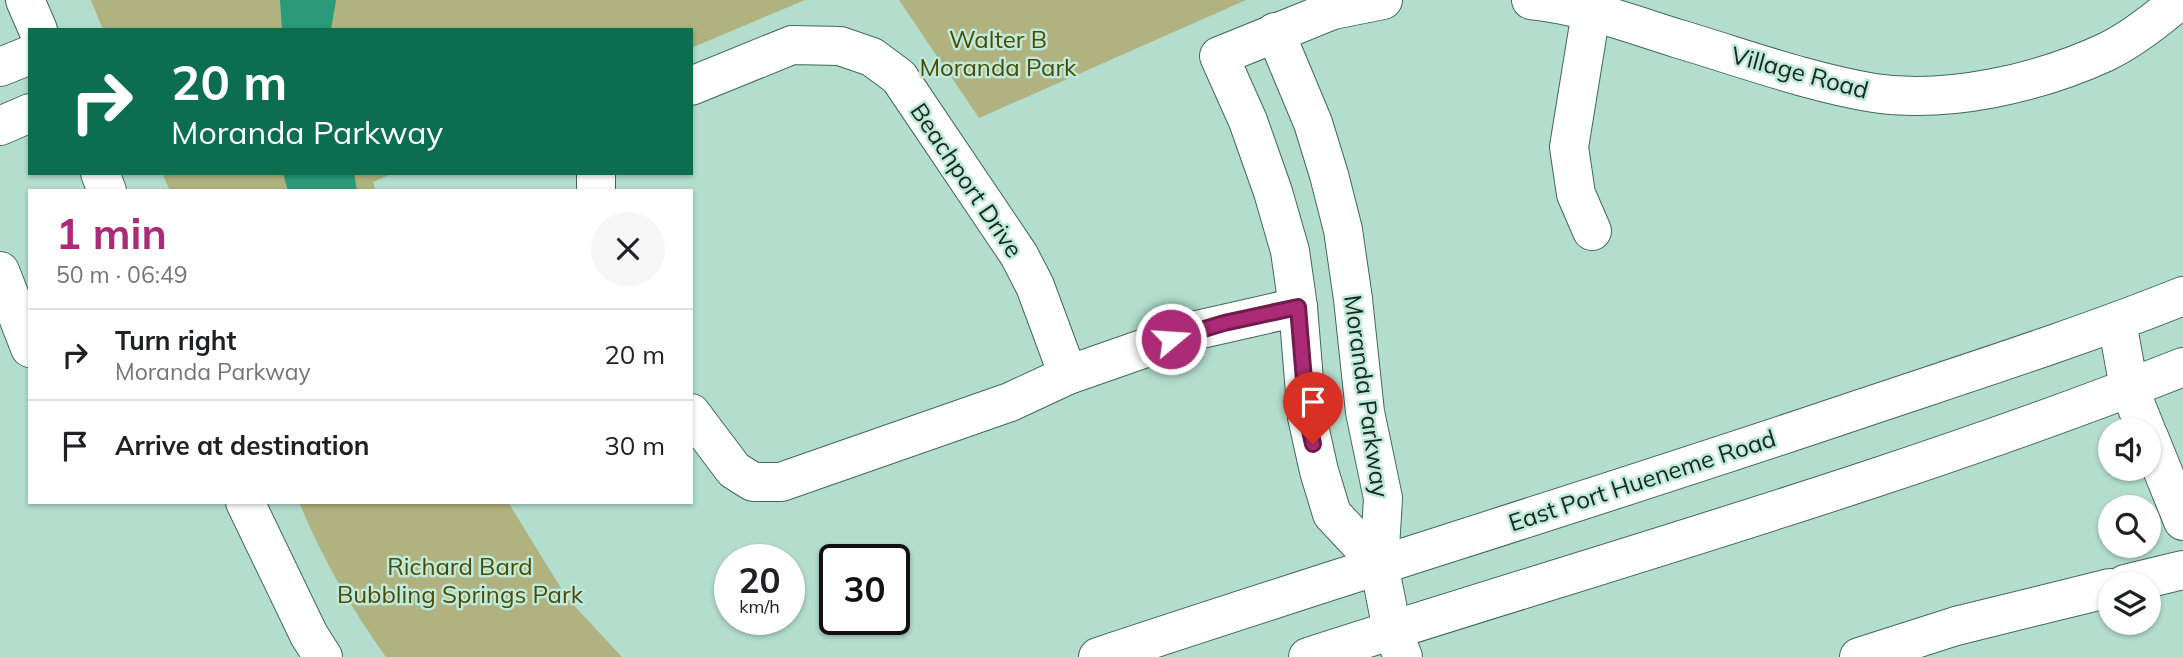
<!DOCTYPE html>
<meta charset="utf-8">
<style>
body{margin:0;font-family:Mulish,sans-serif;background:#f6f6f6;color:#202124;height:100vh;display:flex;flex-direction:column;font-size:26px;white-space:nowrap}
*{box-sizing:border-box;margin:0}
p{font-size:23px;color:#757577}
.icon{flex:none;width:38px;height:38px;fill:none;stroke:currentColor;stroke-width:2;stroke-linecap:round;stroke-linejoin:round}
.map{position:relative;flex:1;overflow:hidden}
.side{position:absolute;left:28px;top:189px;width:665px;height:315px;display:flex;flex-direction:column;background:#fff;border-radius:0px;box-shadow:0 2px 5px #0004}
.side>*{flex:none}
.top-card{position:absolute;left:28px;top:28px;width:665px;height:147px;border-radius:0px;box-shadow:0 2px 5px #0004;background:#0b6e4f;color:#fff;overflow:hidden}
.controls{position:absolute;left:2098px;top:418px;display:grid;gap:14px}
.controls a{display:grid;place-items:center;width:63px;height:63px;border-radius:50%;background:#fff;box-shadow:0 2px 5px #0004;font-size:35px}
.speed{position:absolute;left:714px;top:544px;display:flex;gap:14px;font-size:35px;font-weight:700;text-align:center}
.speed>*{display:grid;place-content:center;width:91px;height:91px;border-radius:50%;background:#fff;box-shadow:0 2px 5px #0004;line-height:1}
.speed small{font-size:18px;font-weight:400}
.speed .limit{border:4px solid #111;border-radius:10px;background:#fff;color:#111}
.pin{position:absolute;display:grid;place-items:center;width:60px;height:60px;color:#fff;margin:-72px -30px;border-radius:50% 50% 50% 0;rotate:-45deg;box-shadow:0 0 7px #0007}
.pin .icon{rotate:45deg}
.me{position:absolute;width:77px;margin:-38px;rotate:72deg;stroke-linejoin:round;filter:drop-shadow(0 0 5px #0008)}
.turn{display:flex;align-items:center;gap:24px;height:147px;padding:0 28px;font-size:32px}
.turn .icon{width:91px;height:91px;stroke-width:2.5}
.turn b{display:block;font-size:49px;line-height:60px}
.round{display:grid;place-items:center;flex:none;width:74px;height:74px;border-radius:37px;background:#f6f6f6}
.overview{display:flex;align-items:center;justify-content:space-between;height:119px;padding:0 28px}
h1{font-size:42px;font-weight:700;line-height:52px;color:#ac2b77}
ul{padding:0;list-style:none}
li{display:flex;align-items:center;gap:21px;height:91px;padding:0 28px;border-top:2px solid #e0e0e0}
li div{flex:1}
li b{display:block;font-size:26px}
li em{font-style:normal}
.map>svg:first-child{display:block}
.green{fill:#b0b280}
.water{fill:#2a9a79}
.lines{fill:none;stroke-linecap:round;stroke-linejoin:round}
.minor-casing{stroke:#42695b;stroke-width:40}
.major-casing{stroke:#42695b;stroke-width:40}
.minor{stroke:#fff;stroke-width:38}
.major{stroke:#fff;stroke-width:38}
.route-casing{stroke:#701c4d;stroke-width:18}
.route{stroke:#ac2b77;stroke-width:12}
.labels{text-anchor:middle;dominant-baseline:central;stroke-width:5;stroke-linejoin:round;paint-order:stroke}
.park-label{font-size:24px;fill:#4b4b05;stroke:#bfead9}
.street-label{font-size:24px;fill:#172721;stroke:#bfead9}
</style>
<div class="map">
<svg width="2183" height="657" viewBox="0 0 2183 657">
<rect width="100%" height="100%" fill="#b3ddcc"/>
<g class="green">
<polygon points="91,0 805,0 691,48 691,30 103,30"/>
<polygon points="899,0 1246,0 979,118"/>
<polygon points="162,173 393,173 373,182 376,191 170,191"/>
<path d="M299,502H508L567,598L622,657H386C351,608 322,558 299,502Z"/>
</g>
<g class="water">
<polygon points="280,0 336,0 331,30 282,30"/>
<polygon points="283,173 354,173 357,191 288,191"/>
</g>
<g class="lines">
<g class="minor-casing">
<g id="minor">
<polyline points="25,0 38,30"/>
<path d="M1531,0C1581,5 1631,24 1679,39C1743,58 1808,82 1874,93C1948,104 2039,83 2106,52C2131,40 2159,18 2180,0"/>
<polyline points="1591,12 1569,147 1576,194 1592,231"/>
<polyline points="1275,32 1313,123 1329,175 1343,230 1353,299 1365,412 1383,498 1379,564 1392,630 1403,657"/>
<polyline points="0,67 30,55"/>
<polyline points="691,86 792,45 840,46 872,57 899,77 1019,255 1035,286 1068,375"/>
<polyline points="0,126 30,113"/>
<polyline points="100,173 107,191"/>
<polyline points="596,191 596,173"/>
<polyline points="0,271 30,348"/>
<polyline points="2117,322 2129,388 2146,430"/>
<polyline points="691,413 734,470 753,482 781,482 1010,402 1068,375 1197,330 1298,307"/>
<polyline points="2149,437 2183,521"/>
<polyline points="245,502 309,635 323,657"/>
<polyline points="1379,564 1332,514 1319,471 1307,417 1298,307 1290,251 1273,192 1248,121 1219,56 1333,10 1383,0"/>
<polyline points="2125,584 2183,570"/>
<polyline points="1859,657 1956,626 2110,588"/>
</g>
</g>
<g class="major-casing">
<g id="major">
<path d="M1098,657C1353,572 1609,494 1863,408C1970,372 2078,338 2183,296"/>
<path d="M1308,657C1600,563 1897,480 2183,367"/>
</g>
</g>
<use href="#minor" class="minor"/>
<use href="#major" class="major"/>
</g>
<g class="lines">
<g class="route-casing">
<polyline id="route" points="1171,339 1224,323 1298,307 1307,417 1313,444"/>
</g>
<use href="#route" class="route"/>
</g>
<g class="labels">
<g class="park-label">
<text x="998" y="39">Walter B<tspan x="998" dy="28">Moranda Park</tspan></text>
<text x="460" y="566">Richard Bard<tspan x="460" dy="28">Bubbling Springs Park</tspan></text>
</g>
<g class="street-label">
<text transform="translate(1800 72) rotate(15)">Village Road</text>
<text transform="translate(967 180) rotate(56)">Beachport Drive</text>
<text transform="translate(1367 396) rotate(82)">Moranda Parkway</text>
<text transform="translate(1642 480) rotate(-18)">East Port Hueneme Road</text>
</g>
</g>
</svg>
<div class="controls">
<a><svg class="icon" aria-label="sound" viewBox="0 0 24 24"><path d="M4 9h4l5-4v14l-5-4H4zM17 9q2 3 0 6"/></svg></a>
<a><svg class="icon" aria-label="search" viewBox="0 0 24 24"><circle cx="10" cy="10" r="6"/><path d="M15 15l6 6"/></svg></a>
<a><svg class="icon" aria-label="layers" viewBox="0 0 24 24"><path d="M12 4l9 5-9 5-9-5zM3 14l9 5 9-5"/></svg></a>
</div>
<div class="speed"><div>20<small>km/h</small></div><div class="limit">30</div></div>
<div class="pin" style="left:1313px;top:444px;background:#d93025"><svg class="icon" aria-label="arrive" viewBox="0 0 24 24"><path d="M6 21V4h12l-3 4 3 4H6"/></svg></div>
<svg class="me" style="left:1171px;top:339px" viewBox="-20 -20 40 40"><circle r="17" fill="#ac2b77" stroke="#fff" stroke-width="3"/><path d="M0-11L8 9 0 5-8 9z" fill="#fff"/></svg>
<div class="top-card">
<div class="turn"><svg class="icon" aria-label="right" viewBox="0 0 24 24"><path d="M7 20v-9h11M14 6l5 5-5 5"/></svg><div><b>20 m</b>Moranda Parkway</div></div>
</div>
<section class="side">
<div class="overview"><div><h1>1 min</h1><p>50 m · 06:49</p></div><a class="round"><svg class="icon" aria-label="close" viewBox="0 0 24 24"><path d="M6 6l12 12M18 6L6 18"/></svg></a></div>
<ul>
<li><svg class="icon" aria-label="right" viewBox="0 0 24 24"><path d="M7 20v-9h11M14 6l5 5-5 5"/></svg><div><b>Turn right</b><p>Moranda Parkway</p></div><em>20 m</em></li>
<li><svg class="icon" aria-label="arrive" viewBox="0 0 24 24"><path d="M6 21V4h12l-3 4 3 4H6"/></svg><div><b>Arrive at destination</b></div><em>30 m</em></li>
</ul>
</section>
</div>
